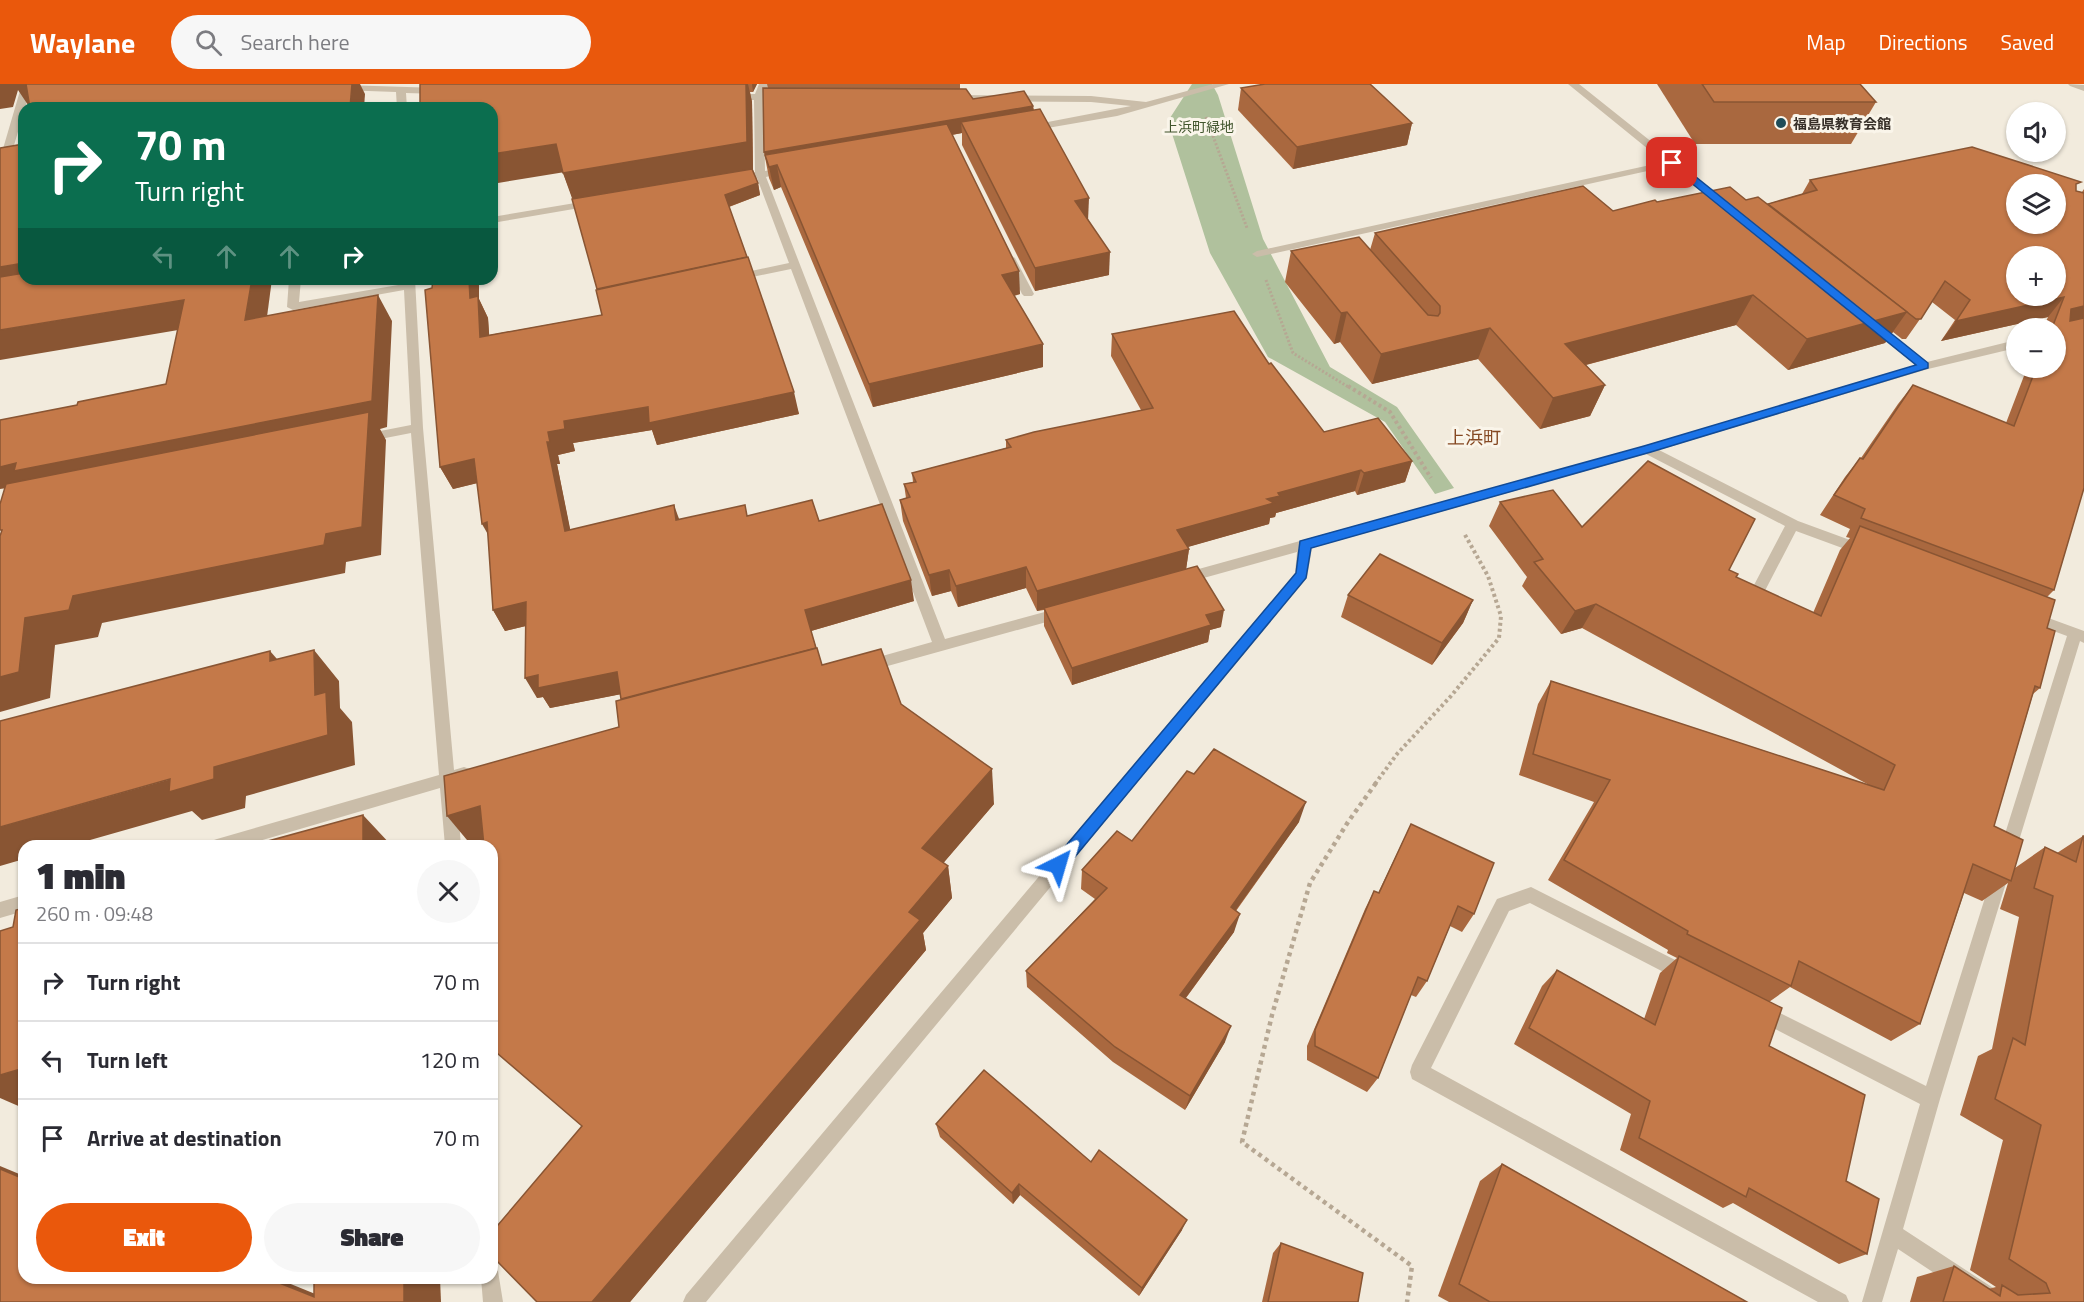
<!DOCTYPE html>
<meta charset="utf-8">
<style>
body{margin:0;font-family:"Titillium Web","Noto Sans JP",sans-serif;background:#f7f7f7;color:#2b2b33;height:100vh;display:flex;flex-direction:column;font-size:22px;white-space:nowrap}
*{box-sizing:border-box;margin:0}
p{font-size:20px;color:#7c7c81}
.icon{flex:none;width:33px;height:33px;fill:none;stroke:currentColor;stroke-width:2;stroke-linecap:round;stroke-linejoin:round}
.map{position:relative;flex:1;overflow:hidden}
.details{position:absolute;left:18px;top:756px;width:480px;height:444px;display:flex;flex-direction:column;background:#fff;border-radius:18px;box-shadow:0 2px 4px #0004}
.details>*{flex:none}
.guide{position:absolute;left:18px;top:18px;width:480px;height:183px;border-radius:18px;box-shadow:0 2px 4px #0004;background:#0b6e4f;color:#fff;overflow:hidden}
.buttons{position:absolute;left:2006px;top:18px;display:grid;gap:12px}
.buttons a{display:grid;place-items:center;width:60px;height:60px;border-radius:50%;background:#fff;box-shadow:0 2px 4px #0004;font-size:30px}
.pin{position:absolute;display:grid;place-items:center;width:51px;height:51px;color:#fff;margin:-26px;border-radius:12px;box-shadow:0 3px 9px #0006}
.me{position:absolute;width:66px;margin:-33px;rotate:40deg;stroke-linejoin:round;filter:drop-shadow(0 0 4px #0008)}
.turn{display:flex;align-items:center;gap:21px;height:126px;padding:0 18px;font-size:27px}
.turn .icon{width:78px;height:78px;stroke-width:2.5}
.turn b{display:block;font-size:42px;line-height:51px}
.lanes{display:flex;align-items:center;height:57px;padding:0 18px;background:#0003;justify-content:center;gap:30px;direction:ltr}
.lanes .off{opacity:.35}
.round{display:grid;place-items:center;flex:none;width:63px;height:63px;border-radius:32px;background:#f7f7f7}
.head{display:flex;align-items:center;justify-content:space-between;height:102px;padding:0 18px}
h1{font-size:36px;font-weight:800;line-height:45px}
.primary-button{display:flex;gap:12px;margin-top:auto;padding:12px 18px}
.primary-button a{flex:1;height:69px;border-radius:36px;background:#ea580c;color:#fff;font-size:24px;font-weight:800;line-height:69px;text-align:center}
.primary-button a+a{background:#f7f7f7;color:#2b2b33}
ul{padding:0;list-style:none}
li{display:flex;align-items:center;gap:18px;height:78px;padding:0 18px;border-top:2px solid #e1e1e2}
li div{flex:1}
li b{display:block;font-size:22px}
li em{font-style:normal}
header{display:flex;align-items:center;gap:36px;box-sizing:border-box;height:84px;padding:0 30px;background:#ea580c;color:#fff}
header strong{font-size:28px}
nav{display:flex;gap:33px;margin-inline-start:auto;font-size:21px}
.search{width:420px;height:54px;background:#f7f7f7;display:flex;align-items:center;gap:15px;box-sizing:border-box;padding:0 21px;border-radius:33px;color:#7c7c81;font-size:22px}
.map>svg:first-child{display:block}
.green{fill:#b0c19d}
.lines{fill:none;stroke-linecap:round;stroke-linejoin:round}
.path-far2{stroke:#b6a793;stroke-width:3;stroke-dasharray:2 2;stroke-linecap:butt}
.path-far1{stroke:#b6a793;stroke-width:4;stroke-dasharray:3 3;stroke-linecap:butt}
.path{stroke:#b6a793;stroke-width:4.5;stroke-dasharray:4 4;stroke-linecap:butt}
.street{fill:#cabda9;fill-rule:evenodd}
.wall{fill:#a9683f}
.shaded-wall{fill:#895533}
.building{fill:#c47949;stroke:#895533;stroke-width:1.5;fill-rule:evenodd}
.route{fill:#1a73e8;stroke:#114b97;stroke-width:1.5}
.poi-dot{fill:#1f4c58;stroke:#faf5ea;stroke-width:2}
.labels{text-anchor:middle;dominant-baseline:central;stroke-width:6;stroke-linejoin:round;paint-order:stroke}
.far-poi-label{font-size:14px;font-weight:bold;fill:#373029;stroke:#faf5ea;text-anchor:start}
.far-park-label{font-size:14px;fill:#41552d;stroke:#faf5ea}
.neighbourhood-label{font-size:18px;fill:#854923;stroke:#faf5ea}
</style>
<header>
<strong>Waylane</strong>
<div class="search"><svg class="icon" aria-label="search" viewBox="0 0 24 24"><circle cx="10" cy="10" r="6"/><path d="M15 15l6 6"/></svg>Search here</div>
<nav><a>Map</a><a>Directions</a><a>Saved</a></nav>
</header>
<div class="map">
<svg width="2084" height="1218" viewBox="0 0 2084 1218">
<rect width="100%" height="100%" fill="#f2ebdd"/>
<polygon class="green" points="1192,0 1212,0 1218,11 1263,155 1330,283 1397,323 1454,404 1435,410 1385,338 1268,273 1210,169 1168,37"/>
<g class="lines">
<g class="path-far2">
<polyline points="1206,33 1247,144"/>
<polyline points="1266,196 1293,269 1350,304"/>
</g>
<g class="path-far1">
<polyline points="1348,302 1390,328 1431,394"/>
<polyline points="1375,700 1397,670 1451,612 1499,554 1501,532 1488,492 1464,449"/>
</g>
<polyline class="path" points="1376,699 1348,738 1310,799 1272,931 1242,1058 1412,1182 1407,1218"/>
<g class="street">
<polygon points="22,0 32,0 5,92 0,95 0,75"/>
<polygon points="759,0 769,0 765,10 784,10 789,13 784,16 764,16 765,87 788,83 793,86 766,93 945,555 1063,523 1070,528 1068,532 866,588 861,586 859,582 861,578 932,558 791,185 733,197 727,194 733,191 789,179 757,94 734,98 729,95 755,88 754,16 730,16 725,13 730,10 755,10"/>
<polygon points="1213,0 1229,0 1117,32 1030,47 1027,46 1027,42 1131,22 1091,18 952,17 947,14 952,11 1091,12 1146,18"/>
<polygon points="1568,0 1579,0 1727,118 1727,122 1719,122 1670,82 1257,173 1252,170 1257,167 1664,78"/>
<polygon points="2068,0 2084,1 2084,7 2070,2"/>
<polygon points="343,1 439,4 444,7 439,10 406,9 407,24 397,24 396,8 340,6 338,4"/>
<polygon points="593,116 598,119 597,121 492,139 492,133"/>
<polygon points="1010,171 1015,174 1034,210 1032,212 1024,212 1022,210 1005,174"/>
<polygon points="289,195 301,195 299,218 404,200 403,195 415,195 423,344 454,686 464,683 470,685 472,690 470,695 456,699 461,762 445,762 440,704 242,762 209,762 211,757 217,755 439,691 411,349 365,358 359,354 365,350 411,341 404,206 293,226 287,223"/>
<polygon points="1873,236 1927,278 2016,256 2016,264 1928,285 1659,366 1798,437 1869,463 1871,467 1864,472 1796,447 1755,526 1750,527 1743,522 1785,442 1646,370 1312,464 1307,494 706,1218 683,1218 686,1211 1295,489 1297,468 1182,500 1177,499 1175,495 1177,491 1644,362 1916,281 1869,243 1867,240"/>
<polygon points="2029,527 2084,547 2084,559 2080,557 1940,1015 1903,1145 2004,1211 2007,1218 1978,1218 1898,1165 1882,1218 1862,1218 1920,1020 1756,935 1753,929 1756,923 1762,920 1926,1002 2067,552 2024,536 2022,532 2024,528"/>
<polygon points="1531,803 1693,885 1696,891 1693,897 1687,899 1681,897 1530,819 1509,827 1431,984 1846,1211 1849,1218 1818,1218 1412,995 1410,988 1412,981 1497,815"/>
<polygon points="24,811 24,827 0,834 0,818"/>
<polygon points="492,1184 498,1187 503,1218 483,1218 481,1194 492,1194"/>
</g>
</g>
<g class="wall">
<polygon points="420,0 757,0 753,8 750,8 752,18 753,86 758,99 760,111 729,123 799,330 657,361 652,346 573,359 575,367 558,371 560,380 557,380 570,446 679,435 748,431 819,437 914,517 811,547 822,581 901,620 994,720 943,779 948,782 952,814 923,849 926,866 630,1218 537,1218 581,1042 619,643 621,615 621,610 550,624 543,613 537,614 526,542 505,547 493,526 488,450 477,399 453,405 440,383 433,195 479,195 479,215 488,234 489,251 602,231 597,205 573,115 563,89"/>
<polygon points="767,0 960,0 960,5 973,15 1033,22 1034,26 1088,135 1109,191 1035,207 962,61 962,49 952,51 1020,210 1014,212 1043,283 873,323 781,103 774,106 769,94 764,68 768,4"/>
<polygon points="1657,0 1860,0 1876,18 1851,60 1695,60"/>
<polygon points="1241,4 1412,39 1407,61 1293,85 1238,26"/>
<polygon points="1810,96 2076,105 2076,107 2082,108 2084,105 2084,404 2054,506 2047,513 2047,544 2040,604 2033,610 1994,742 2015,784 2045,763 2057,769 2083,752 2084,1218 1910,1218 1917,1193 1954,1182 1988,1205 1996,1203 1970,1186 2003,1056 1960,1031 1978,972 1992,965 2019,833 2000,825 2008,799 1982,817 1964,809 1920,940 1891,957 1790,903 1769,918 1769,962 1846,1097 1867,1170 1839,1180 1733,1119 1723,1124 1620,1066 1631,1030 1514,960 1542,902 1557,886 1644,935 1660,889 1677,874 1667,869 1668,866 1548,796 1594,718 1519,691 1538,620 1551,597 1869,701 1582,544 1561,550 1522,502 1527,493 1489,442 1500,418 1582,443 1729,486 1736,493 1813,529 1840,466 1850,454 1846,453 1850,445 1820,431 1845,393 1860,374 1861,374 1898,320 1913,301 2006,339 2027,284 2055,284 2055,244 2043,244 2048,233 1941,257 1955,236 1932,218 1906,255 1902,255 1893,248 1885,259 1788,286 1736,241 1586,281 1605,301 1590,332 1540,345 1478,275 1372,300 1340,258 1334,260 1285,198 1291,167 1370,166 1375,149 1613,127 1657,118 1746,116 1767,120 1802,110"/>
<polygon points="1112,250 1269,280 1324,348 1412,377 1405,398 1357,411 1355,407 1276,429 1275,433 1270,434 1269,440 1187,463 1189,465 1186,485 1221,543 1210,546 1208,558 1072,601 1044,542 1044,526 1037,527 1026,504 958,523 951,507 932,512 903,437 900,416 906,414 904,400 913,398 912,389 1006,364 1006,356 1141,326 1111,272"/>
<polygon points="1348,511 1473,516 1463,539 1432,581 1341,533"/>
<polygon points="1299,738 1236,827 1234,848 1186,914 1225,958 1185,1026 1113,978 1027,903 1026,887 1095,815 1081,805 1082,786"/>
<polygon points="1411,740 1474,830 1462,848 1450,842 1427,897 1416,913 1411,911 1378,994 1367,1008 1307,976 1307,962 1365,825 1374,807 1378,809"/>
<polygon points="936,1040 1091,1078 1182,1146 1139,1212 1020,1111 1013,1120 940,1053"/>
<polygon points="1502,1080 1747,1218 1449,1218 1438,1212 1480,1097"/>
<polygon points="1281,1159 1358,1218 1262,1218 1273,1169"/>
</g>
<g class="shaded-wall">
<polygon points="0,0 30,0 43,18 28,21 18,6 13,23 0,25"/>
<polygon points="352,0 360,0 365,10 364,24 350,24"/>
<polygon points="746,0 748,0 752,18 753,86 573,117 563,89"/>
<polygon points="752,0 757,0 753,8"/>
<polygon points="1033,22 1034,37 961,38 962,49 777,82 781,103 774,106 769,83 764,68"/>
<polygon points="1412,39 1407,61 1293,85 1297,63"/>
<polygon points="556,60 565,88 492,100 492,70"/>
<polygon points="758,99 760,111 728,123 725,111"/>
<polygon points="1089,114 1088,137 1075,117"/>
<polygon points="1110,168 1109,191 1035,207 1035,184"/>
<polygon points="24,179 24,195 0,213 0,183"/>
<polygon points="1019,187 1020,210 1003,214 1002,191"/>
<polygon points="252,195 272,195 263,263 245,236"/>
<polygon points="469,195 479,195 479,215 488,234 491,276 480,253 470,214"/>
<polygon points="378,211 392,237 387,343 380,345 386,356 381,471 346,478 345,489 102,539 98,553 55,561 50,614 0,628 0,593 7,404 0,405 0,383"/>
<polygon points="1753,211 1736,241 1551,290 1565,260"/>
<polygon points="2064,213 2048,233 1941,257 1956,237"/>
<polygon points="184,216 202,242 0,276 0,246"/>
<polygon points="2084,222 2084,239 2055,244 2071,225"/>
<polygon points="1347,228 1340,258 1334,260 1341,229"/>
<polygon points="1907,228 1885,259 1788,286 1807,255"/>
<polygon points="1490,244 1478,275 1372,300 1381,270"/>
<polygon points="1043,260 1043,283 873,323 869,300"/>
<polygon points="1605,301 1590,332 1540,345 1553,314"/>
<polygon points="794,308 799,330 657,361 652,346 573,359 575,367 558,371 560,380 557,380 575,469 565,447 547,358 548,348 564,337 648,323"/>
<polygon points="474,375 486,397 453,405 440,383"/>
<polygon points="1412,377 1405,398 1357,411 1364,389"/>
<polygon points="1361,386 1355,407 1276,429 1275,433 1270,434 1269,440 1174,467 1177,446 1267,415 1278,409"/>
<polygon points="674,421 682,443 676,436"/>
<polygon points="487,438 494,461 482,440"/>
<polygon points="1189,465 1186,486 1037,527 1037,507"/>
<polygon points="1026,483 1026,504 958,523 956,502"/>
<polygon points="949,486 951,507 932,512 929,491"/>
<polygon points="911,496 914,517 811,547 805,526"/>
<polygon points="1473,516 1463,539 1432,581 1442,559"/>
<polygon points="526,518 538,539 505,547 493,526"/>
<polygon points="1596,520 1582,544 1561,550 1575,527"/>
<polygon points="1224,526 1221,543 1210,546 1208,558 1072,601 1072,584 1206,531"/>
<polygon points="314,566 339,597 340,624 352,638 355,681 246,712 245,724 202,736 192,727 69,762 24,762 24,775 0,782 0,743 214,683 315,611"/>
<polygon points="270,567 297,598 270,577"/>
<polygon points="617,588 627,609 550,624 543,613 537,614 525,594 538,591"/>
<polygon points="992,685 994,720 928,797 922,764"/>
<polygon points="1306,718 1299,738 1225,841 1231,823"/>
<polygon points="480,722 485,762 472,762 447,732"/>
<polygon points="363,731 392,762 363,762"/>
<polygon points="948,782 952,814 923,849 926,866 630,1218 592,1218 909,828"/>
<polygon points="1240,830 1234,848 1176,927 1180,911"/>
<polygon points="1231,942 1225,958 1185,1026 1190,1012"/>
<polygon points="24,984 24,1024 23,1024 0,1014 0,991"/>
<polygon points="0,1082 24,1092 24,1095 0,1085"/>
<polygon points="1019,1100 1020,1111 1013,1120 1012,1109"/>
<polygon points="1187,1136 1182,1146 1139,1212 1142,1204"/>
<polygon points="267,1194 276,1194 335,1218 314,1213"/>
<polygon points="404,1194 440,1194 441,1218 404,1218"/>
</g>
<g class="building">
<polygon points="26,0 352,0 350,24 30,24"/>
<polygon points="420,0 746,0 747,58 563,89 556,60 492,70 492,24 420,24"/>
<polygon points="1265,0 1370,0 1412,39 1297,63 1241,4"/>
<polygon points="1702,0 1860,0 1876,18 1714,18"/>
<polygon points="763,4 966,5 973,15 1024,7 1033,22 764,68"/>
<polygon points="1040,25 1089,114 1075,117 1110,168 1035,184 961,38"/>
<polygon points="947,40 1019,187 1002,191 1043,260 869,300 777,81 769,83 765,71"/>
<polygon points="24,60 24,179 0,183 0,64"/>
<path d="M1972,63L2081,98L2076,100V107L2084,109V222L2071,225L2070,237L2084,234V404L2054,506L1861,434L1865,425L1834,411L1860,374L1863,375L1913,301L2014,342L2036,284H2055V244H2052L2064,213L1956,237L1970,216L1945,197L1921,235H1916L1768,120L1817,106L1810,96ZM2016,100H2055V140H2016ZM2016,172H2055V212H2016Z"/>
<polygon points="752,85 758,99 725,111 747,173 597,205 572,115"/>
<polygon points="1583,102 1613,127 1655,116 1657,118 1730,103 1746,116 1758,113 1907,228 1807,255 1753,211 1565,260 1605,301 1553,314 1490,244 1381,270 1347,228 1341,229 1291,167 1359,153 1428,231 1438,232 1440,229 1440,222 1375,149"/>
<polygon points="748,173 794,308 649,339 648,323 564,337 565,345 548,348 550,358 547,358 565,447 674,421 676,436 745,421 747,432 812,416 819,437 882,420 911,496 805,526 816,564 621,615 617,588 538,604 538,591 525,594 526,518 493,526 487,438 482,440 474,375 440,383 425,206 432,204 433,195 469,195 470,214 478,212 480,253 602,231 596,206"/>
<polygon points="24,189 24,195 252,195 245,236 378,211 372,317 14,387 16,379 0,383 0,336 77,321 78,318 166,300 184,216 0,246 0,193"/>
<polygon points="1234,227 1269,280 1271,279 1324,348 1378,334 1412,377 1364,389 1361,386 1278,409 1280,412 1267,415 1274,419 1177,446 1189,465 1037,507 1026,483 956,502 949,486 929,491 900,416 910,413 904,400 916,398 912,389 1011,363 1006,356 1034,348 1153,324 1112,250"/>
<polygon points="369,328 362,443 326,450 324,461 73,512 69,526 25,534 19,588 0,593 0,452 2,446 0,446 0,420 6,400"/>
<polygon points="1648,377 1755,435 1729,486 1738,490 1736,493 1821,532 1860,442 2055,516 2047,544 2055,547 2040,604 2035,602 1994,742 2023,756 2011,797 1973,780 1920,940 1799,877 1791,902 1687,850 1688,847 1564,776 1610,696 1533,670 1551,597 1884,706 1895,681 1596,520 1575,527 1534,478 1543,475 1500,418 1553,406 1582,443"/>
<polygon points="1380,470 1473,516 1442,559 1348,511"/>
<polygon points="1197,482 1224,526 1206,531 1211,541 1072,584 1044,524"/>
<polygon points="817,564 822,581 881,565 901,620 992,685 922,764 948,782 909,828 920,836 592,1218 537,1218 492,1172 492,1148 582,1042 497,969 492,953 492,762 484,762 480,722 447,732 444,692 619,643 616,617"/>
<polygon points="314,566 315,611 326,608 328,651 214,683 214,695 169,708 170,695 0,743 0,637 270,567 270,577"/>
<polygon points="1214,665 1306,718 1231,823 1240,830 1180,911 1231,942 1190,1012 1115,963 1026,887 1107,804 1082,786 1117,747 1132,757 1187,687 1194,690"/>
<polygon points="363,731 363,762 250,762"/>
<polygon points="1411,740 1494,779 1474,830 1458,822 1427,897 1418,893 1378,994 1315,962 1315,946 1374,807 1379,809"/>
<polygon points="2083,752 2084,752 2084,1218 1943,1218 1954,1182 2000,1212 2002,1201 2018,1211 2050,1209 2046,1199 2009,1175 2041,1041 1995,1015 2013,954 2025,961 2053,812 2034,804 2045,763 2076,778"/>
<polygon points="24,824 24,984 0,991 0,847 13,843 16,826"/>
<polygon points="1679,872 1782,924 1769,962 1865,1011 1846,1097 1879,1115 1867,1170 1749,1104 1746,1113 1639,1054 1650,1017 1529,944 1557,886 1655,941"/>
<polygon points="984,986 1091,1078 1099,1066 1187,1136 1142,1204 1019,1100 1012,1109 936,1040"/>
<polygon points="1502,1080 1747,1218 1490,1218 1459,1200"/>
<polygon points="0,1085 24,1095 24,1194 267,1194 314,1213 314,1194 404,1194 404,1218 0,1218"/>
<polygon points="1281,1159 1363,1189 1358,1218 1268,1218"/>
</g>
<polygon class="route" points="1669,77 1676,77 1928,279 1928,284 1651,368 1311,464 1306,494 1064,786 1058,788 1053,786 1051,781 1053,777 1296,489 1300,457 1644,362 1916,281 1669,81"/>
<circle class="poi-dot" cx="1781" cy="39" r="6"/>
<g class="labels">
<g class="far-poi-label">
<text x="1793" y="39">福島県教育会館</text>
</g>
<g class="far-park-label">
<text x="1199" y="42">上浜町緑地</text>
</g>
<g class="neighbourhood-label">
<text x="1474" y="353">上浜町</text>
</g>
</g>
</svg>
<div class="buttons">
<a><svg class="icon" aria-label="sound" viewBox="0 0 24 24"><path d="M4 9h4l5-4v14l-5-4H4zM17 9q2 3 0 6"/></svg></a>
<a><svg class="icon" aria-label="layers" viewBox="0 0 24 24"><path d="M12 4l9 5-9 5-9-5zM3 14l9 5 9-5"/></svg></a>
<a>+</a>
<a>−</a>
</div>
<div class="pin" style="left:1672px;top:79px;background:#d93025"><svg class="icon" aria-label="arrive" viewBox="0 0 24 24"><path d="M6 21V4h12l-3 4 3 4H6"/></svg></div>
<svg class="me" style="left:1058px;top:781px" viewBox="-20 -20 40 40"><path d="M0-17L14 15 0 8-14 15z" fill="#1a73e8" stroke="#fff" stroke-width="4"/></svg>
<div class="guide">
<div class="turn"><svg class="icon" aria-label="right" viewBox="0 0 24 24"><path d="M7 20v-9h11M14 6l5 5-5 5"/></svg><div><b>70 m</b>Turn right</div></div>
<div class="lanes"><svg class="icon off" aria-label="left" viewBox="0 0 24 24"><path d="M17 20v-9H6M10 6l-5 5 5 5"/></svg><svg class="icon off" aria-label="ahead" viewBox="0 0 24 24"><path d="M12 20V5M6 11l6-6 6 6"/></svg><svg class="icon off" aria-label="ahead" viewBox="0 0 24 24"><path d="M12 20V5M6 11l6-6 6 6"/></svg><svg class="icon" aria-label="right" viewBox="0 0 24 24"><path d="M7 20v-9h11M14 6l5 5-5 5"/></svg></div>
</div>
<section class="details">
<div class="head"><div><h1>1 min</h1><p>260 m · 09:48</p></div><a class="round"><svg class="icon" aria-label="close" viewBox="0 0 24 24"><path d="M6 6l12 12M18 6L6 18"/></svg></a></div>
<ul>
<li><svg class="icon" aria-label="right" viewBox="0 0 24 24"><path d="M7 20v-9h11M14 6l5 5-5 5"/></svg><div><b>Turn right</b></div><em>70 m</em></li>
<li><svg class="icon" aria-label="left" viewBox="0 0 24 24"><path d="M17 20v-9H6M10 6l-5 5 5 5"/></svg><div><b>Turn left</b></div><em>120 m</em></li>
<li><svg class="icon" aria-label="arrive" viewBox="0 0 24 24"><path d="M6 21V4h12l-3 4 3 4H6"/></svg><div><b>Arrive at destination</b></div><em>70 m</em></li>
</ul>
<div class="primary-button"><a>Exit</a><a>Share</a></div>
</section>
</div>
